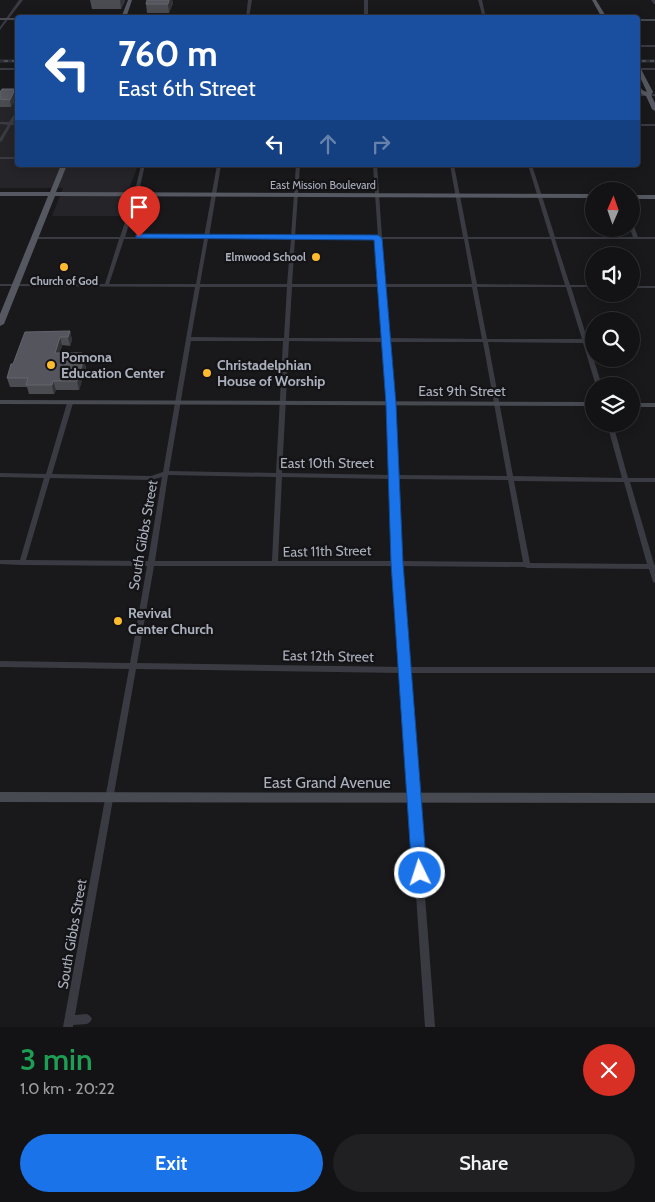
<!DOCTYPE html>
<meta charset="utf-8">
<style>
body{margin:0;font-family:Cabin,sans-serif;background:#202022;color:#f1f3f6;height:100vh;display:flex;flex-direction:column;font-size:19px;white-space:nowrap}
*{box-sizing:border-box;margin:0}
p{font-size:16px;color:#9d9ea0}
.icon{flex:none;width:28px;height:28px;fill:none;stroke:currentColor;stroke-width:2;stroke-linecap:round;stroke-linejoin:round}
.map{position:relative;height:1027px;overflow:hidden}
.side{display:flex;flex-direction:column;background:#131315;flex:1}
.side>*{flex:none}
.banner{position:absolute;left:15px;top:15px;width:625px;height:152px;border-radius:5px;box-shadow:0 2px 12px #0003,0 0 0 1px #323234;background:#1a4fa0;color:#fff;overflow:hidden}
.needle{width:32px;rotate:2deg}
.controls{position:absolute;left:585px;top:182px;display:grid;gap:10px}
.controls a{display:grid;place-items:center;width:55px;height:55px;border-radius:50%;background:#131315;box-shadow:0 2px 12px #0003,0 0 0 1px #323234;font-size:25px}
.pin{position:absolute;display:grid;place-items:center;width:42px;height:42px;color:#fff;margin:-51px -21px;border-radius:50% 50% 50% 0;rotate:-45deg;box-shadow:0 0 5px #0007}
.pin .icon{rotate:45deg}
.me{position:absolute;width:55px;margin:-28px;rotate:356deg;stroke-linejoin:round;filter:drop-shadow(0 0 4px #0008)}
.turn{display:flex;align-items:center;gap:18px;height:105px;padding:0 20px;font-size:22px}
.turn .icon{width:65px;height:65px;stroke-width:2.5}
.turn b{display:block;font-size:35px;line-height:42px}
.lanes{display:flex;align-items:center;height:48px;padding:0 20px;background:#0003;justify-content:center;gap:25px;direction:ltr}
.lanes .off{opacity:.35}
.round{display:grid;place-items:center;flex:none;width:52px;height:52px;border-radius:26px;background:#202022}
.headline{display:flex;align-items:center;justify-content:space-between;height:85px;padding:0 20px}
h1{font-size:30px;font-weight:600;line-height:38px;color:#1e9e55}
.cta{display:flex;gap:10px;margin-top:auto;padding:10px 20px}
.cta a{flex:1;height:58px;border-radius:30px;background:#1a73e8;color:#fff;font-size:20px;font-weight:600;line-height:58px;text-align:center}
.cta a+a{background:#202022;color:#f1f3f6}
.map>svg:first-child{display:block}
.built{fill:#252529}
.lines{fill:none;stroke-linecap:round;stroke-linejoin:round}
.street{fill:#3a3b42;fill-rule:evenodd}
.secondary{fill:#484a52;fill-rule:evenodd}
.primary{fill:#565861;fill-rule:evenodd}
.rail-casing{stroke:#4d4f57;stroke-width:2.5}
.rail{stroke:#141417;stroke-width:1;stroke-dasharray:4;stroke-linecap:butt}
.wall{fill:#4a4c51}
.shaded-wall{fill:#323337}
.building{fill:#55565d;stroke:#62646c}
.route{fill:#1a73e8;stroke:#114b97}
.poi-dot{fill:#ffbb2e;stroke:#141417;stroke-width:2}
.labels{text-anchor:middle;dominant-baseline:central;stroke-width:4.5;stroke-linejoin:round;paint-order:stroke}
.far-street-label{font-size:11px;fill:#abb0bd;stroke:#141417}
.far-poi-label{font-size:11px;font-weight:bold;fill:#abb0bd;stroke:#141417;text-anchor:end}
.poi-label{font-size:14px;font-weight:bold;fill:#abb0bd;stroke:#141417;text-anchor:start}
.street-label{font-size:14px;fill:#abb0bd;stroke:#141417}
.near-street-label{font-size:16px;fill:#abb0bd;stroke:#141417}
</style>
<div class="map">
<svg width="655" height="1027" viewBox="0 0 655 1027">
<rect width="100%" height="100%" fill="#19191c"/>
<polygon class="built" points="0,96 17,96 18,165 138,165 119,216 52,216 63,188 0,188"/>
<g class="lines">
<g class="street">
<polygon points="19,0 23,0 0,30 0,27"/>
<polygon points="248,0 252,0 249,18 246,18"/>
<rect x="364" y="0" width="4" height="18"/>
<polygon points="478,0 482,0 486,18 483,18"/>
<polygon points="651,0 655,0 655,4 654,4"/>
<rect x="638" y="45" width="17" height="2"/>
<rect x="0" y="68" width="18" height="2"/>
<rect x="638" y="68" width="17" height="2"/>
<rect x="638" y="94" width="17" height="2"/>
<polygon points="18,109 18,114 13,123 18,123 18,125 11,125 2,141 0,142 0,138 8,125 0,124 0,122 9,122"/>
<rect x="638" y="124" width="17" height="2"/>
<rect x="0" y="157" width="18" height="2"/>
<path d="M141,165H145L138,195L125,237H204L217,165H221L209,237H291L296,165H300L295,237H378L373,165H377L382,237H463L450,165H454L468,237H550L528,165H532L555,237H633L630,229L631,223L633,224L638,237H655V239H555L570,285H594V287H571L602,386H596L583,343L488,342L513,476L622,478L607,424H613L628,478H655V482H630L654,564L655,565V583L653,582L649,569L529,568H527L525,567L400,566L408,667H655V673H408L435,1027H425L401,673L136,669L75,1015L87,1014L90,1016L92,1019L90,1022L87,1024L73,1025V1027H63L129,669L0,667V661L130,663L147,566L24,565H22L0,564V560H20L44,478L0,477V473L46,474L67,403L70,401L73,403L52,474L151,476L163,472L195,287L0,286V284H105L119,239H34L32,238L34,237H120L134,195ZM124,239H204L196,284H109ZM208,239H291L287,284H200ZM295,239H378L381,284H292ZM382,239H464L472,284H385ZM468,239H551L565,285L477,284ZM200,287H287L284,338L191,337ZM292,287H381L384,338H289ZM386,287H472L482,339L389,338ZM477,287H566L582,339H487ZM191,341H283L276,473L169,471ZM289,341L384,342L388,405L391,475L282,473ZM389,342H483L507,476L397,475L394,405ZM168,475L276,477L272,561H155ZM162,477L148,561L26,560L50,478L151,480ZM282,477L391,479L394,561H278ZM397,479L508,480L523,562L400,561ZM514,481L624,482L647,564L530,563ZM154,566H394L401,667L137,663Z"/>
<rect x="631" y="286" width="24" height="2"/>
</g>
<g class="secondary">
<rect x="0" y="18" width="18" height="2"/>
<rect x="638" y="19" width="17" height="2"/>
<polygon points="0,400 594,402 594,406 0,404"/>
<rect x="631" y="403" width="24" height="4"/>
<polygon points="0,792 655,793 655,803 0,802"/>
</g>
<g class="primary">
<polygon points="128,0 132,0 126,18 121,18"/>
<polygon points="592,0 596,0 607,18 602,18"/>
<polygon points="638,67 641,69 653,92 651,95 655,103 655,111 652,109 646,96 638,92 638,84 640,85 642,90 647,92 638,73"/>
<polygon points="61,165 67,165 56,192 594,194 594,198 55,196 4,324 0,326 0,314 48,196 0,196 0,192 50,192"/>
<rect x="631" y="195" width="24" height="4"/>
</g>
<g class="rail-casing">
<g id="rail">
<polyline points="0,61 18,61"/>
<polyline points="638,61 655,61"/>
</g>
</g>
<use href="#rail" class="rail"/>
</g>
<g class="wall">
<polygon points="90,0 125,0 125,1 121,9 92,9"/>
<polygon points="147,0 172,0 173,3 169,13 147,13 146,4"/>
<polygon points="15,89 17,97 11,107 0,107 0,92"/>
<polygon points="70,331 72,340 70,346 62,345 60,353 82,353 86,368 79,390 56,390 54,394 29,394 27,387 10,387 7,378 13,364"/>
</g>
<g class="shaded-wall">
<polygon points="120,0 125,0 125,1 121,9"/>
<polygon points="169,0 172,0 173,3 169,13 168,4"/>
<polygon points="15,89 17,97 11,107 10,100"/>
<polygon points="70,331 72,340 70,346 68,337"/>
<polygon points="60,337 62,345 57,362 55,353"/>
<polygon points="82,353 86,368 79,390 77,381 80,359"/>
<polygon points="53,381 56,390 54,394 52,385"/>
</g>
<g class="building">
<polygon points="147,0 169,0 168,4 146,4"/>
<polygon points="2,89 15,89 10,100 0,99 0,92"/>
<polygon points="70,331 68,337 60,337 55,353 82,353 80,359 84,359 77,381 53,381 52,385 26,385 28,378 7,378 11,364 13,364 25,332"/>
</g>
<polygon class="route" points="139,234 378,235 382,238 396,404 403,563 427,873 425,879 420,881 414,879 412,873 391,563 386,404 374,240 136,238 136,235"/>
<g class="poi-dot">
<circle cx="316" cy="257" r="5"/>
<circle cx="64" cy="267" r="5"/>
<circle cx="51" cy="365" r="5"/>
<circle cx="207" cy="373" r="5"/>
<circle cx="118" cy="621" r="5"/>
</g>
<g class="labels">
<g class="far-street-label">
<text x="323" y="185">East Mission Boulevard</text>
</g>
<g class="far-poi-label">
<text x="306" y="257">Elmwood School</text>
<text x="64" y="281" text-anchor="middle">Church of God</text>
</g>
<g class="poi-label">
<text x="61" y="357">Pomona<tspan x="61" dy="16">Education Center</tspan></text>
<text x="217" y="365">Christadelphian<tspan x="217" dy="16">House of Worship</tspan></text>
<text x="128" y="613">Revival<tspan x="128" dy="16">Center Church</tspan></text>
</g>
<g class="street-label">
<text x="462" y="391">East 9th Street</text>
<text x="327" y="463">East 10th Street</text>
<text transform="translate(143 535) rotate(-80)">South Gibbs Street</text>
<text transform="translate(327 551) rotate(-1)">East 11th Street</text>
<text transform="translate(328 656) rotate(1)">East 12th Street</text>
<text transform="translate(72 934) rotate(-80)">South Gibbs Street</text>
</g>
<g class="near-street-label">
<text x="327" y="782">East Grand Avenue</text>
</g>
</g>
</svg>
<div class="controls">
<a><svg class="needle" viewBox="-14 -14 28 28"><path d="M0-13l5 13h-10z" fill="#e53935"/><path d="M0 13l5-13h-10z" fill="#9d9ea0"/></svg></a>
<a><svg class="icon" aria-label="sound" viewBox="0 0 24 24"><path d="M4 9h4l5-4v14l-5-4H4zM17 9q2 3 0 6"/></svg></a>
<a><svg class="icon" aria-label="search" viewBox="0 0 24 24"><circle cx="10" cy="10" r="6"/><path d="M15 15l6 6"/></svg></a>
<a><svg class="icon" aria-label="layers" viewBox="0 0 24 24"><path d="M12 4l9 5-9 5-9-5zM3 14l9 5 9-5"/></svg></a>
</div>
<div class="pin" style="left:139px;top:237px;background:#d93025"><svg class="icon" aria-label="arrive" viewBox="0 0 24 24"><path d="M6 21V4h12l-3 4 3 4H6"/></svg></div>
<svg class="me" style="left:420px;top:873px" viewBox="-20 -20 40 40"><circle r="17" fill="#1a73e8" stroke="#fff" stroke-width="3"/><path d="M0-11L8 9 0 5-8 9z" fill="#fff"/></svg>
<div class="banner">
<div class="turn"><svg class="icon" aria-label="left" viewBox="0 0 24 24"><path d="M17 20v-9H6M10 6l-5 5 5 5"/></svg><div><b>760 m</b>East 6th Street</div></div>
<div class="lanes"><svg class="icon" aria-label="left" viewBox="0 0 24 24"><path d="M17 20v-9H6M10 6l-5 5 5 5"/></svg><svg class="icon off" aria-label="ahead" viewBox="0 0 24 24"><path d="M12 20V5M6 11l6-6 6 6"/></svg><svg class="icon off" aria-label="right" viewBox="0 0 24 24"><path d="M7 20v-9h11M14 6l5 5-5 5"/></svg></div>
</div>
</div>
<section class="side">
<div class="headline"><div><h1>3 min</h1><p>1.0 km · 20:22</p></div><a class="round" style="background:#d93025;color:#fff"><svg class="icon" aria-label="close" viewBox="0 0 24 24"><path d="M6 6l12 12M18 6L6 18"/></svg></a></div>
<div class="cta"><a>Exit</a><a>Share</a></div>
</section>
